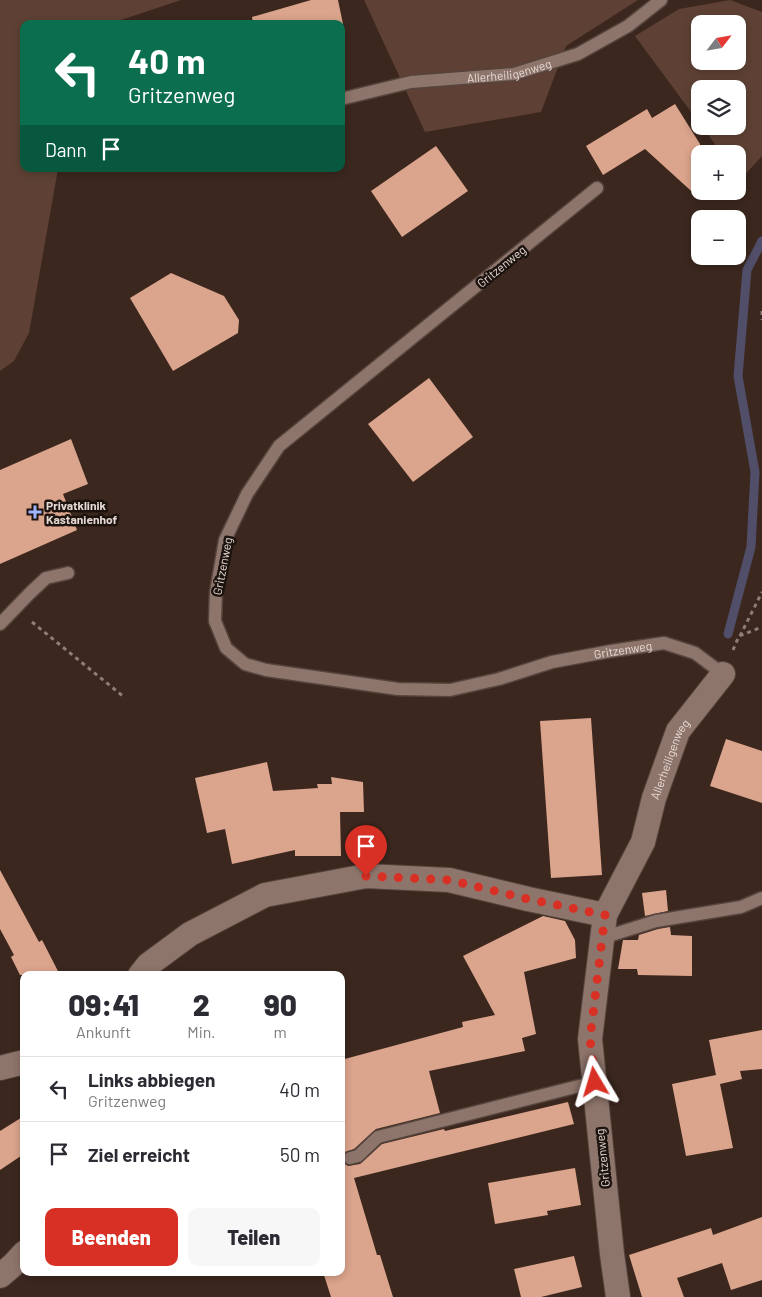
<!DOCTYPE html>
<html lang="de">
<meta charset="utf-8">
<style>
body{margin:0;font-family:Barlow,sans-serif;background:#f7f7f7;color:#2b2b33;height:100vh;display:flex;flex-direction:column;font-size:19px;white-space:nowrap}
*{box-sizing:border-box;margin:0}
p{font-size:16px;color:#7c7c81}
.icon{flex:none;width:28px;height:28px;fill:none;stroke:currentColor;stroke-width:2;stroke-linecap:round;stroke-linejoin:round}
.map{position:relative;flex:1;overflow:hidden}
.side{position:absolute;left:20px;top:971px;width:325px;height:305px;display:flex;flex-direction:column;background:#fff;border-radius:10px;box-shadow:0 2px 8px #0003}
.side>*{flex:none}
.banner{position:absolute;left:20px;top:20px;width:325px;height:152px;border-radius:10px;box-shadow:0 2px 8px #0003;background:#0b6e4f;color:#fff;overflow:hidden}
.needle{width:32px;rotate:59deg}
.tools{position:absolute;left:691px;top:15px;display:grid;gap:10px}
.tools a{display:grid;place-items:center;width:55px;height:55px;border-radius:10px;background:#fff;box-shadow:0 2px 8px #0003;font-size:25px}
.pin{position:absolute;display:grid;place-items:center;width:42px;height:42px;color:#fff;margin:-51px -21px;border-radius:50% 50% 50% 0;rotate:-45deg;box-shadow:0 0 5px #0007}
.pin .icon{rotate:45deg}
.me{position:absolute;width:55px;margin:-28px;rotate:353deg;stroke-linejoin:round;filter:drop-shadow(0 0 4px #0008)}
.turn{display:flex;align-items:center;gap:18px;height:105px;padding:0 25px;font-size:22px}
.turn .icon{width:65px;height:65px;stroke-width:2.5}
.turn b{display:block;font-size:35px;line-height:42px}
.then{display:flex;align-items:center;height:48px;padding:0 25px;background:#0003;gap:10px;font-size:19px}
.eta{display:flex;justify-content:space-evenly;align-items:center;height:85px;text-align:center}
.eta b{font-size:30px;font-weight:800;line-height:35px}
.cta{display:flex;gap:10px;margin-top:auto;padding:10px 25px}
.cta a{flex:1;height:58px;border-radius:10px;background:#d93025;color:#fff;font-size:20px;font-weight:800;line-height:58px;text-align:center}
.cta a+a{background:#f7f7f7;color:#2b2b33}
ul{padding:0;list-style:none}
li{display:flex;align-items:center;gap:15px;height:65px;padding:0 25px;border-top:1px solid #e1e1e2}
li div{flex:1}
li b{display:block;font-size:19px}
li em{font-style:normal}
.map>svg:first-child{display:block}
.green{fill:#5e4134;fill-rule:evenodd}
.lines{fill:none;stroke-linecap:round;stroke-linejoin:round}
.stream{stroke:#504e68;stroke-width:9}
.building{fill:#dba48c}
.service-casing{stroke:#55443d;stroke-width:15}
.minor-casing{stroke:#55443d;stroke-width:26}
.path{stroke:#8f7e77;stroke-width:3;stroke-dasharray:4 4;stroke-linecap:butt}
.service{stroke:#8e756b;stroke-width:12}
.minor{stroke:#8e756b;stroke-width:24}
.route{stroke:#d93025;stroke-width:9;stroke-dasharray:0 16.2}
.poi-dot{fill:#a1b3fd;stroke:#1c130f;stroke-width:2}
.labels{text-anchor:middle;dominant-baseline:central;stroke-width:5;stroke-linejoin:round;paint-order:stroke}
.street-label{font-size:12px;fill:#e6d8d3;stroke:#1c130f}
.poi-label{font-size:12px;font-weight:bold;fill:#e6d8d3;stroke:#1c130f;text-anchor:start}
</style>
<div class="map">
<svg width="762" height="1297" viewBox="0 0 762 1297">
<rect width="100%" height="100%" fill="#3b271e"/>
<g class="green">
<polygon points="0,0 181,0 109,24 24,24 24,169 58,169 29,333 14,361 0,371"/>
<polygon points="364,0 638,0 566,46 541,112 425,132"/>
<path d="M730,0L762,12V156L741,179L738,174V154H722L702,126H738V89H700V124L635,36L679,9ZM700,24H738V61H700Z"/>
</g>
<g class="lines">
<polyline class="stream" points="728,634 751,547 755,472 738,376 747,270 762,241"/>
</g>
<g class="building">
<polygon points="311,0 338,0 343,24 253,24 252,17"/>
<polygon points="675,104 700,144 700,199 645,149 603,175 586,146 647,109 652,118"/>
<polygon points="436,146 468,191 402,237 371,191"/>
<polygon points="171,273 224,296 239,320 238,333 173,371 130,298"/>
<polygon points="429,378 473,437 413,482 368,424"/>
<polygon points="71,439 88,484 63,494 77,530 0,564 0,470"/>
<polygon points="591,718 602,875 551,878 540,721"/>
<polygon points="726,739 762,751 762,803 710,786"/>
<polygon points="267,762 273,791 318,788 317,784 332,784 331,777 363,782 364,812 340,812 341,856 295,856 295,850 232,864 225,829 207,833 195,778"/>
<polygon points="0,870 39,942 42,940 60,975 20,975 11,957 14,955 0,929"/>
<polygon points="666,890 668,911 645,916 642,893"/>
<polygon points="543,916 565,921 575,940 576,958 524,972 536,1034 522,1038 525,1051 429,1071 440,1113 376,1129 354,1149 345,1152 342,1155 342,1159 345,1164 348,1166 360,1164 382,1144 444,1129 445,1131 568,1102 574,1124 354,1178 377,1255 380,1255 393,1297 331,1297 323,1272 341,1272 341,1060 463,1027 462,1022 495,1015 463,956"/>
<polygon points="670,927 671,935 692,936 692,976 638,975 637,969 618,969 623,940 638,940 639,935 658,929"/>
<polygon points="762,1030 762,1069 740,1071 742,1079 720,1084 733,1148 686,1156 672,1084 716,1075 709,1040"/>
<polygon points="24,1116 24,1154 0,1170 0,1131"/>
<polygon points="575,1168 581,1205 547,1211 548,1215 495,1224 488,1183"/>
<polygon points="762,1217 762,1280 731,1290 722,1263 677,1278 684,1297 642,1297 629,1255 711,1228 713,1235"/>
<polygon points="574,1256 582,1287 541,1297 521,1297 514,1269"/>
</g>
<g class="lines">
<g class="service-casing">
<g id="service">
<path id="s1" d="M341,99L411,82L514,74L578,54L628,26L661,0"/>
<path id="s2" d="M597,188L279,446L247,494L225,540L216,592L215,621L226,648L245,664L266,670L398,689L450,690L499,679L552,662L611,651L664,643L695,653L723,674"/>
<polyline points="0,624 30,593 46,578 68,573"/>
<polyline points="602,938 656,921 741,907 762,898"/>
<polyline points="350,1158 358,1156 378,1137 595,1082"/>
</g>
</g>
<g class="minor-casing">
<g id="minor">
<polyline points="140,975 148,965 190,934 265,895 366,876 449,880 528,899 605,915"/>
<polyline points="0,1068 24,1062"/>
<polyline points="0,1276 13,1265 24,1253"/>
<path id="s3" d="M618,1297L612,1254L590,1039L605,915L643,842L654,798L678,731L723,674"/>
</g>
</g>
<g class="path">
<polyline points="762,311 762,320"/>
<polyline points="32,622 124,697"/>
<polyline points="740,636 762,592"/>
<polyline points="733,650 739,636 762,627"/>
</g>
<use href="#service" class="service"/>
<use href="#minor" class="minor"/>
</g>
<g class="lines">
<polyline class="route" points="366,876 449,880 528,899 605,915 590,1039 595,1082"/>
</g>
<path class="poi-dot" d="M32.5 504.5h5v5h5v5h-5v5h-5v-5h-5v-5h5z"/>
<g class="labels">
<g class="street-label">
<text stroke="none"><textPath href="#s1" startOffset="171">Allerheiligenweg</textPath></text>
<text transform="translate(501 266) rotate(-39)">Gritzenweg</text>
<text transform="translate(222 566) rotate(-79)">Gritzenweg</text>
<text stroke="none"><textPath href="#s2" startOffset="1039">Gritzenweg</textPath></text>
<text stroke="none"><textPath href="#s3" startOffset="554">Allerheiligenweg</textPath></text>
<text transform="translate(602 1158) rotate(-96)">Gritzenweg</text>
</g>
<g class="poi-label">
<text x="46" y="505">Privatklinik<tspan x="46" dy="14">Kastanienhof</tspan></text>
</g>
</g>
</svg>
<div class="tools">
<a><svg class="needle" viewBox="-14 -14 28 28"><path d="M0-13l5 13h-10z" fill="#e53935"/><path d="M0 13l5-13h-10z" fill="#7c7c81"/></svg></a>
<a><svg class="icon" aria-label="layers" viewBox="0 0 24 24"><path d="M12 4l9 5-9 5-9-5zM3 14l9 5 9-5"/></svg></a>
<a>+</a>
<a>−</a>
</div>
<div class="pin" style="left:366px;top:876px;background:#d93025"><svg class="icon" aria-label="arrive" viewBox="0 0 24 24"><path d="M6 21V4h12l-3 4 3 4H6"/></svg></div>
<svg class="me" style="left:595px;top:1082px" viewBox="-20 -20 40 40"><path d="M0-17L14 15 0 8-14 15z" fill="#d93025" stroke="#fff" stroke-width="4"/></svg>
<div class="banner">
<div class="turn"><svg class="icon" aria-label="left" viewBox="0 0 24 24"><path d="M17 20v-9H6M10 6l-5 5 5 5"/></svg><div><b>40 m</b>Gritzenweg</div></div>
<div class="then">Dann<svg class="icon" aria-label="arrive" viewBox="0 0 24 24"><path d="M6 21V4h12l-3 4 3 4H6"/></svg></div>
</div>
<section class="side">
<div class="eta">
<div><b>09:41</b><p>Ankunft</p></div>
<div><b>2</b><p>Min.</p></div>
<div><b>90</b><p>m</p></div>
</div>
<ul>
<li><svg class="icon" aria-label="left" viewBox="0 0 24 24"><path d="M17 20v-9H6M10 6l-5 5 5 5"/></svg><div><b>Links abbiegen</b><p>Gritzenweg</p></div><em>40 m</em></li>
<li><svg class="icon" aria-label="arrive" viewBox="0 0 24 24"><path d="M6 21V4h12l-3 4 3 4H6"/></svg><div><b>Ziel erreicht</b></div><em>50 m</em></li>
</ul>
<div class="cta"><a>Beenden</a><a>Teilen</a></div>
</section>
</div>
